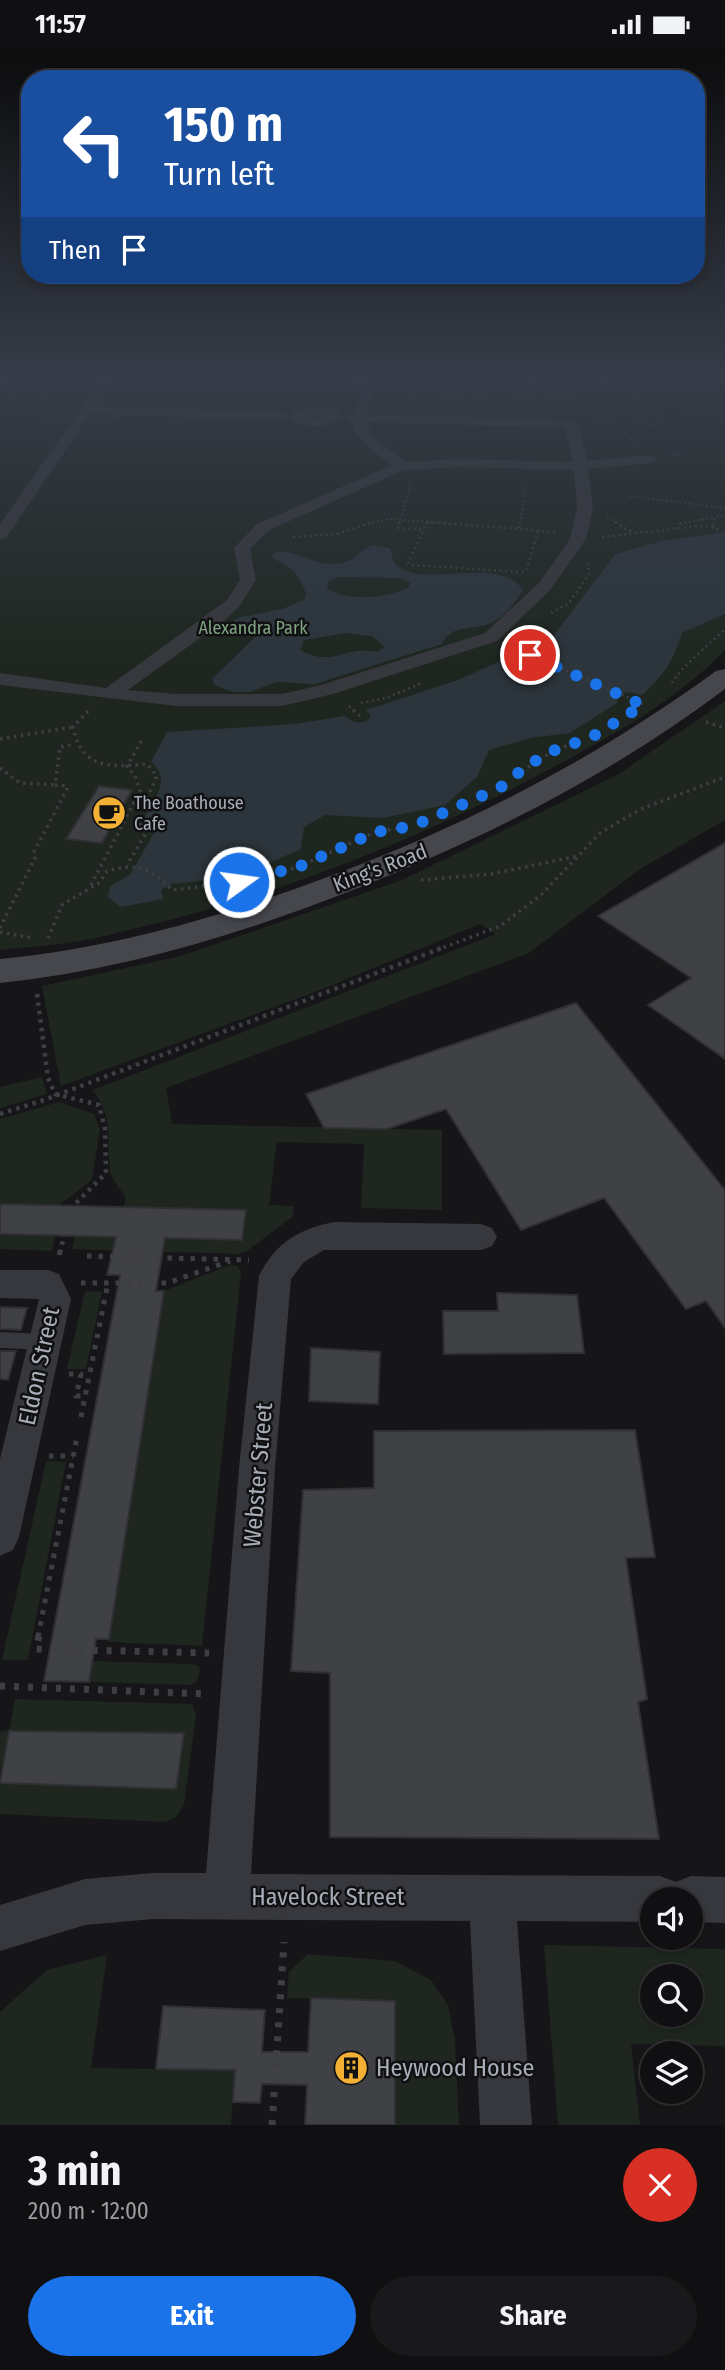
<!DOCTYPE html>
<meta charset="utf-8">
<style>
body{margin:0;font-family:"Fira Sans Condensed",sans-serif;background:#19191b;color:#f1f3f6;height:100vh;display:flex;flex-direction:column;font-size:26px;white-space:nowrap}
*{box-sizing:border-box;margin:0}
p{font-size:23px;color:#9c9d9f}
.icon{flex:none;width:38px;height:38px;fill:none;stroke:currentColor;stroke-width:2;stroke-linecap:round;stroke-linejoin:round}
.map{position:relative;height:2076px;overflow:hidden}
.side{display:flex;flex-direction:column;background:#101012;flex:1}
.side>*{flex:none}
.hud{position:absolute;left:21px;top:21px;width:684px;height:214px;border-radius:28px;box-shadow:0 4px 10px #0003,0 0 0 2px #303032;background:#1a4fa0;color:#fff;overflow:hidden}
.fabs{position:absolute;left:640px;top:1838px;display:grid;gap:14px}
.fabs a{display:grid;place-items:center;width:63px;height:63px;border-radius:50%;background:#101012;box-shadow:0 4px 10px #0003,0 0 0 2px #303032;font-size:35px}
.pin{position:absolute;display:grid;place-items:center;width:60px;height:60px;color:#fff;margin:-30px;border:4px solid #fff;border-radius:50%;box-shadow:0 2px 7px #0007}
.me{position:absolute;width:77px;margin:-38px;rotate:76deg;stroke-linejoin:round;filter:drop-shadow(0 0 5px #0008)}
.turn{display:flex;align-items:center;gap:24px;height:147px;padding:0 28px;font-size:32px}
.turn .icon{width:91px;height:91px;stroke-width:2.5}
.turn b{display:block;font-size:49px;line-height:60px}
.then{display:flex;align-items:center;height:66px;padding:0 28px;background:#0003;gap:14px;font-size:26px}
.round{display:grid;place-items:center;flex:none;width:74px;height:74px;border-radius:37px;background:#19191b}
.headline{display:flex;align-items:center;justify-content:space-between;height:119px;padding:0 28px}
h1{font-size:42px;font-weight:700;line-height:52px}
.action{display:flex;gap:14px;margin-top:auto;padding:14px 28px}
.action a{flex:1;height:80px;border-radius:42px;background:#1a73e8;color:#fff;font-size:28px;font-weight:700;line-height:80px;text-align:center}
.action a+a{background:#19191b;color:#f1f3f6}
.status{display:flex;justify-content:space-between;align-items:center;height:49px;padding:0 35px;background:#101012;direction:ltr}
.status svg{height:19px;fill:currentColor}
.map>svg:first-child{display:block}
.green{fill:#1e261f;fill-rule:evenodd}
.water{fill:#2c353c;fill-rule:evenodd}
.building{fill:#404145;stroke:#303034;stroke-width:2}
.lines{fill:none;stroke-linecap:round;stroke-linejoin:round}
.path-far5{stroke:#3d3f44;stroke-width:2;stroke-dasharray:2 2.5;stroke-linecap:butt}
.path-far4{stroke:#3d3f44;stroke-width:2.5;stroke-dasharray:2 3.5;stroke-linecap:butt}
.path-far3{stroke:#3d3f44;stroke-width:3.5;stroke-dasharray:2.5 4.5;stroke-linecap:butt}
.path-far2{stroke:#3d3f44;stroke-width:4.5;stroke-dasharray:3.5 5;stroke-linecap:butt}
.path-far1{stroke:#3d3f44;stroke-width:5;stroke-dasharray:4.5 7;stroke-linecap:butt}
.path{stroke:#3d3f44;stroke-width:7;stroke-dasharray:5 9;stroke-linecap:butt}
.lane{fill:#37383d;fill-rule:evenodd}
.street{fill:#37383d;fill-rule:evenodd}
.secondary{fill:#45474d;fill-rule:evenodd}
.street-bridge{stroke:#37383d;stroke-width:14}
.route{stroke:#1a73e8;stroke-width:12;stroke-dasharray:0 21.6}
.labels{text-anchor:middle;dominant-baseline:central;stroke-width:5;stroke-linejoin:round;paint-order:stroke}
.far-park-label{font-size:18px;fill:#7fa381;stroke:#111113}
.far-poi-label{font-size:18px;fill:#a8adb8;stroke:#111113;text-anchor:start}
.street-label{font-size:21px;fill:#a8adb8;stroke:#111113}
.near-street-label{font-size:24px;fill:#a8adb8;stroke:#111113}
.near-poi-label{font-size:24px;fill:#a8adb8;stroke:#111113;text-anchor:start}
</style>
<div class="status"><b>11:57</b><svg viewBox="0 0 49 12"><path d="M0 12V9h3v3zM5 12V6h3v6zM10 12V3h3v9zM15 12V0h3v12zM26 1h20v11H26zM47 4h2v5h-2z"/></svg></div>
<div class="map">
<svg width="725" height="2076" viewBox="0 0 725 2076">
<rect width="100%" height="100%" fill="#161618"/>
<g class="green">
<path d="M0,326H630L680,377L674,358L725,359V601C676,652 612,687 550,720C422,789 283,845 141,878C119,883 96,890 74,893C49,897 24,898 0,901Z"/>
<path d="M725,652V771L640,820L529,904L166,1039L172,1075L442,1081V1161L361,1159L364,1095L277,1093L269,1156L294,1157L292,1168L247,1202L239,1205L72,1200L75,1187L242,1191L245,1161L123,1158L126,1149C121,1141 111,1130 110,1121C106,1089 114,1070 93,1041L496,885L480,875L323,940L61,1037L42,937L181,907L402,831L617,726Z"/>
<polygon points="42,1028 47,1045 0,1059 0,1038"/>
<polygon points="59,1053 94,1065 100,1080 92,1131 59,1156 0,1155 0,1070"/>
<polygon points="0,1185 55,1187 52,1202 0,1200"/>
<polygon points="230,1216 238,1217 241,1223 202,1597 108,1593 164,1242"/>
<polygon points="85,1242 102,1243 86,1320 67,1320"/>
<polygon points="46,1412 66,1413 28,1611 2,1611"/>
<polygon points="92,1612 191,1615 198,1617 200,1621 197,1633 190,1636 89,1633"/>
<polygon points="15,1650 192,1655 196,1666 184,1756 176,1768 165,1773 0,1765 0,1734 175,1740 183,1685 10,1682 0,1726 0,1682 9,1681"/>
<path d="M544,1896L725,1900V1997L631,1995L640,2076H558ZM653,1927H691V1965H653Z"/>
<polygon points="308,1905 395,1912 431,1931 448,1956 455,1992 459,2076 395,2076 395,1952 287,1949 289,1923"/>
<polygon points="107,1906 91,2019 235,2021 231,2076 0,2076 0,1963 47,1921"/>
</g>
<g class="water">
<path d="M725,483V565L682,584C673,612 665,625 642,646L627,643L617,647V654L570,684L530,689L489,701L477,728L445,756L383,769L325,766L304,778L301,800L239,827L172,835L161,841L163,850L121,858L108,848L110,837L130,826L159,775L142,772C153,753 173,731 151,713L167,683L294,675L345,667C352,674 364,677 371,667L366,661L458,631L507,609C518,607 525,612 535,606L532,600L533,598L552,589L615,505L662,492Z"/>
<path d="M373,496L390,499L394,514C421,543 498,504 523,541C516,553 504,568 491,574C473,582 452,574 442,595L315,635L277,633L249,643H233L215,636L212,630L256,587L255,581L236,576L233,572L237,569L282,560L304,551L306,545C300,526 291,518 273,509L272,505C295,497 312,517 335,515C359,513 357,501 373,496ZM339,528L401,529L410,534L408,539C386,549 347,553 327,539L329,532ZM346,584L372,587L385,598L378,603C343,596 333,619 300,601L304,591Z"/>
</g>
<g class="building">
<polygon points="99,737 132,741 102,794 66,790"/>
<polygon points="725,794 725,1010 648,956 691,929 598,867"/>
<polygon points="576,954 725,1141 725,1279 706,1252 686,1260 604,1149 521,1181 446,1060 387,1080 324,1079 306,1045"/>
<polygon points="0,1155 246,1161 242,1191 165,1189 156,1242 164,1242 109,1590 96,1590 89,1633 44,1632 120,1226 107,1226 116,1188 0,1185"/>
<polygon points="497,1244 577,1246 584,1304 444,1305 443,1262 498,1262"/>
<polygon points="0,1258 27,1259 21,1281 0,1280"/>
<polygon points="311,1299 380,1303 378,1355 309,1352"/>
<polygon points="0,1302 16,1302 8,1331 0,1330"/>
<polygon points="635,1381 655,1508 626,1509 647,1650 638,1653 659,1790 330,1788 330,1624 291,1622 303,1441 374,1439 374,1382"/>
<polygon points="9,1682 184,1684 176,1740 0,1734"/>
<polygon points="311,1949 395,1952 395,2076 305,2076 307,2036 262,2035 260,2054 233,2053 235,2021 156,2020 163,1957 265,1961 262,2003 308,2003"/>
</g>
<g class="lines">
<g class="path-far5">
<polyline points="527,326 543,341 606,355"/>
<polyline points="0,330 28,327 50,330 51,334 41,344 47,350 45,354 0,351"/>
<polyline points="604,333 637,346 643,356 660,366 663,371 659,375 649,377"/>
<polyline points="457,344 465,337 464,326"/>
<polyline points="391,345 434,347 485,344 518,350 543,350"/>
<polyline points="390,346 395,326"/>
<polyline points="411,346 412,339 429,326"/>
<polyline points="545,351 566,342 604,333 603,326"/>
<polygon points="65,352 89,357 112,353 127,357 119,368 107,370 83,366 49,369 36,362 42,355"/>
<polygon points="609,353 631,356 625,363 602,359"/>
<polyline points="0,358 11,348 16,335 1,331"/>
<polyline points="625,363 649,377 643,388 637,391"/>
<polyline points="591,369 615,376 635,392"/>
<polyline points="669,406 692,403"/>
<polyline points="630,447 725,459"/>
<polyline points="607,468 618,475"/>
<polyline points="368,475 389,470 450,475"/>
<polyline points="399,475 411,434"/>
<polyline points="426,475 427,472"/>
<polyline points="520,475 526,435"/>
<polyline points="680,475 715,468"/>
<polyline points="714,475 715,468 725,466"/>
</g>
<g class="path-far4">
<polyline points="400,473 398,479 423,481"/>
<polyline points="427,473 408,514 411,516 523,523 526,522 539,480"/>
<polyline points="427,473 556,483"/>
<polyline points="615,473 632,483"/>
<polyline points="713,478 714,473"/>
<polyline points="519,479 520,473"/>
<polyline points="678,480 678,476 683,473"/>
<polyline points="293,488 337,485 373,473"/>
<polyline points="602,488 700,477 713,478 725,484"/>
<polyline points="551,564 568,555 590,524 587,513"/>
<polyline points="511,597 643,655"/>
<path d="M672,634C680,619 711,594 725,580"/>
<polyline points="361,654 386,649 422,634"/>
<polyline points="349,657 355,663"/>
</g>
<g class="path-far3">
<polyline points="353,661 360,667"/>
<path d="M88,662L73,678C82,721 110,718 147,715L157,727L135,775L150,777L127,816"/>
<polyline points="706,673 725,679"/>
<polyline points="0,690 73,678"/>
<polyline points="0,719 20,734 55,736"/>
<polyline points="516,726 555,701 572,695"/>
<polyline points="421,831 491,825 578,807"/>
<polyline points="91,836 140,742 135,727 127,717 142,691"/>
<polyline points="0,879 35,809 34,803 67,740 67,737 55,736 60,698 75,695"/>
<polyline points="0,883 33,889"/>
<path d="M48,889L62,856L100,833L107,822C139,814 149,818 172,841L239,833L298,818L375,783L408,778"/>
<polyline points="437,901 500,877 541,846 600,784 641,760 725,728"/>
</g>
<g class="path-far2">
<polyline points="37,945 48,1029 55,1045 99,1056 105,1080 106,1124 73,1157"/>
<polyline points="0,1065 47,1050 442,899"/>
<polyline points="60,1204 64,1187"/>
</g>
<g class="path-far1">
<polyline points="59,1206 60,1202"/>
<polyline points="87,1207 249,1211"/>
<polyline points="81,1234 167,1234 230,1212"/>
<polyline points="69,1325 81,1325 76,1347 86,1347"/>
<polyline points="81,1368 108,1234"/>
<polyline points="49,1407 73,1407"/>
<polyline points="38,1588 77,1388"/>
</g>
<g class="path">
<polyline points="39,1587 36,1600 209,1604"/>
<polyline points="0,1637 206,1645"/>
<polyline points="272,2076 284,1893"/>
</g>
<polygon class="lane" points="0,1283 46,1285 52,1288 54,1293 52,1298 46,1301 0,1299"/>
<g class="street">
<polygon points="105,326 117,326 96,357 282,363 289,367 282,371 90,365 6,489 0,491 0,475"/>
<path d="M356,326H368L372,346L367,365L572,371L579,375L581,387L574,391L567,387L566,379L366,373L374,389L405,413L459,410L572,413L571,402L578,398L585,402L586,412L649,406L656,410L649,414L588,420L593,458L586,490L550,541L497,592L333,645L282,657H176L0,636V624L106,639L227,551L240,531L234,499L257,475L392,416C377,404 356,393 353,373L345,369L354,365L360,346ZM459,418L574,421L577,458L570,490L539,534L485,584L321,636L282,645H176L128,641L225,571L239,558L256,531L250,500L269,481L404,421Z"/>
<path d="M323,358L337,361L342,368L320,378L292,373L290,370L293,362ZM323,366L327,367L319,370L307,368Z"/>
<path d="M335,1173L481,1175L492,1179L497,1188L492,1197L481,1201H324L304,1213L291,1230L275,1419L251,1825L660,1827L676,1833L691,1827L725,1828V1874L691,1873V1850H653V1873L517,1872L532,2076H480L470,1872L153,1870L85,1876L0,1902V1856L85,1830L153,1824H206L239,1419L259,1227C275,1194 300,1179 335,1173Z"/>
<polygon points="0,1221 48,1221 59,1225 71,1250 19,1488 13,1501 0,1507 0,1410 39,1250 0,1249"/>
</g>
<path class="secondary" d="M725,620V640C612,725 488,788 358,839C242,885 124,921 0,934V910C116,899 224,867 333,826C470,774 597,709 716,622Z"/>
<polyline class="street-bridge" points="574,387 578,402"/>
</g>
<linearGradient id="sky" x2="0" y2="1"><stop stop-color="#0c0c0d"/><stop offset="0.53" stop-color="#363c48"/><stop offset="1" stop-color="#363c48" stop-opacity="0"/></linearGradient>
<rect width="725" height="617" fill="url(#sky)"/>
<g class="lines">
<polyline class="route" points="239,833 298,818 376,783 413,777 475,750 505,736 526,717 555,701 592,688 643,656 530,606"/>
</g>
<defs>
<g id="cafe-disc" transform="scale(1.75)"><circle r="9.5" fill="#f2b134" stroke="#111113"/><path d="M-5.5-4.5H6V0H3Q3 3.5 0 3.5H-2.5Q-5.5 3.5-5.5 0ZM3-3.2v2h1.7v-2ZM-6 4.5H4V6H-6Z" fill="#111"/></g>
<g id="building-disc" transform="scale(1.75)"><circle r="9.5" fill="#f2b134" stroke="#111113"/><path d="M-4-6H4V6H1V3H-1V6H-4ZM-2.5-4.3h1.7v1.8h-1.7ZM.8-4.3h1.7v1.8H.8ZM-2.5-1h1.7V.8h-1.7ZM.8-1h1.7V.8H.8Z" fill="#111"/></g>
</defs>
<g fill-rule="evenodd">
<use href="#cafe-disc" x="109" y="764"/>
<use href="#building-disc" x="351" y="2019"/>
</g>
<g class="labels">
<g class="far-park-label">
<text x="253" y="579">Alexandra Park</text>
</g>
<g class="far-poi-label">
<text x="134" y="754">The Boathouse<tspan x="134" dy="21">Cafe</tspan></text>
</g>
<g class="street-label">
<text transform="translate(380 819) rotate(-21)">King's Road</text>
</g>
<g class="near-street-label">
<text transform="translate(39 1317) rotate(-78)">Eldon Street</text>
<text transform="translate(258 1426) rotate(-85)">Webster Street</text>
<text x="328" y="1848">Havelock Street</text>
</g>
<g class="near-poi-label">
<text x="376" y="2019">Heywood House</text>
</g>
</g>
</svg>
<div class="fabs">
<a><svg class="icon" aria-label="sound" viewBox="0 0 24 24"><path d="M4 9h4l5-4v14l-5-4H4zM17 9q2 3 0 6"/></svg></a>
<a><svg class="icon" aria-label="search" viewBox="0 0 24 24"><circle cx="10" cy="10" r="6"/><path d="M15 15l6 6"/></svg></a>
<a><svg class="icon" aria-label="layers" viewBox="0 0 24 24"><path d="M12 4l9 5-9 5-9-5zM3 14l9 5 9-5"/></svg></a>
</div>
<div class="pin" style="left:530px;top:606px;background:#d93025"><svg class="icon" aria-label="arrive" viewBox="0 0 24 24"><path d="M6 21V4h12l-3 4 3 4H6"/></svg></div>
<svg class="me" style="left:239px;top:833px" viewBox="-20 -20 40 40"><circle r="17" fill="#1a73e8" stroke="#fff" stroke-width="3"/><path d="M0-11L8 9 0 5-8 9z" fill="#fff"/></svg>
<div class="hud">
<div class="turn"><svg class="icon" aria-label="left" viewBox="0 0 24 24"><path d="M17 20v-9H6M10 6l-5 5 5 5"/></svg><div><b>150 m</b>Turn left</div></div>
<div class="then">Then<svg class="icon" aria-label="arrive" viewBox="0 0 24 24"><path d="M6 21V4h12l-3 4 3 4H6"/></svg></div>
</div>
</div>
<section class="side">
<div class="headline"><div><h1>3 min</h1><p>200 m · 12:00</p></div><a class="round" style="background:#d93025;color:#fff"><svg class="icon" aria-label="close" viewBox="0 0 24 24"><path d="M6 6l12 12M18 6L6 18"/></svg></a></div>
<div class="action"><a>Exit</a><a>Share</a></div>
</section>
